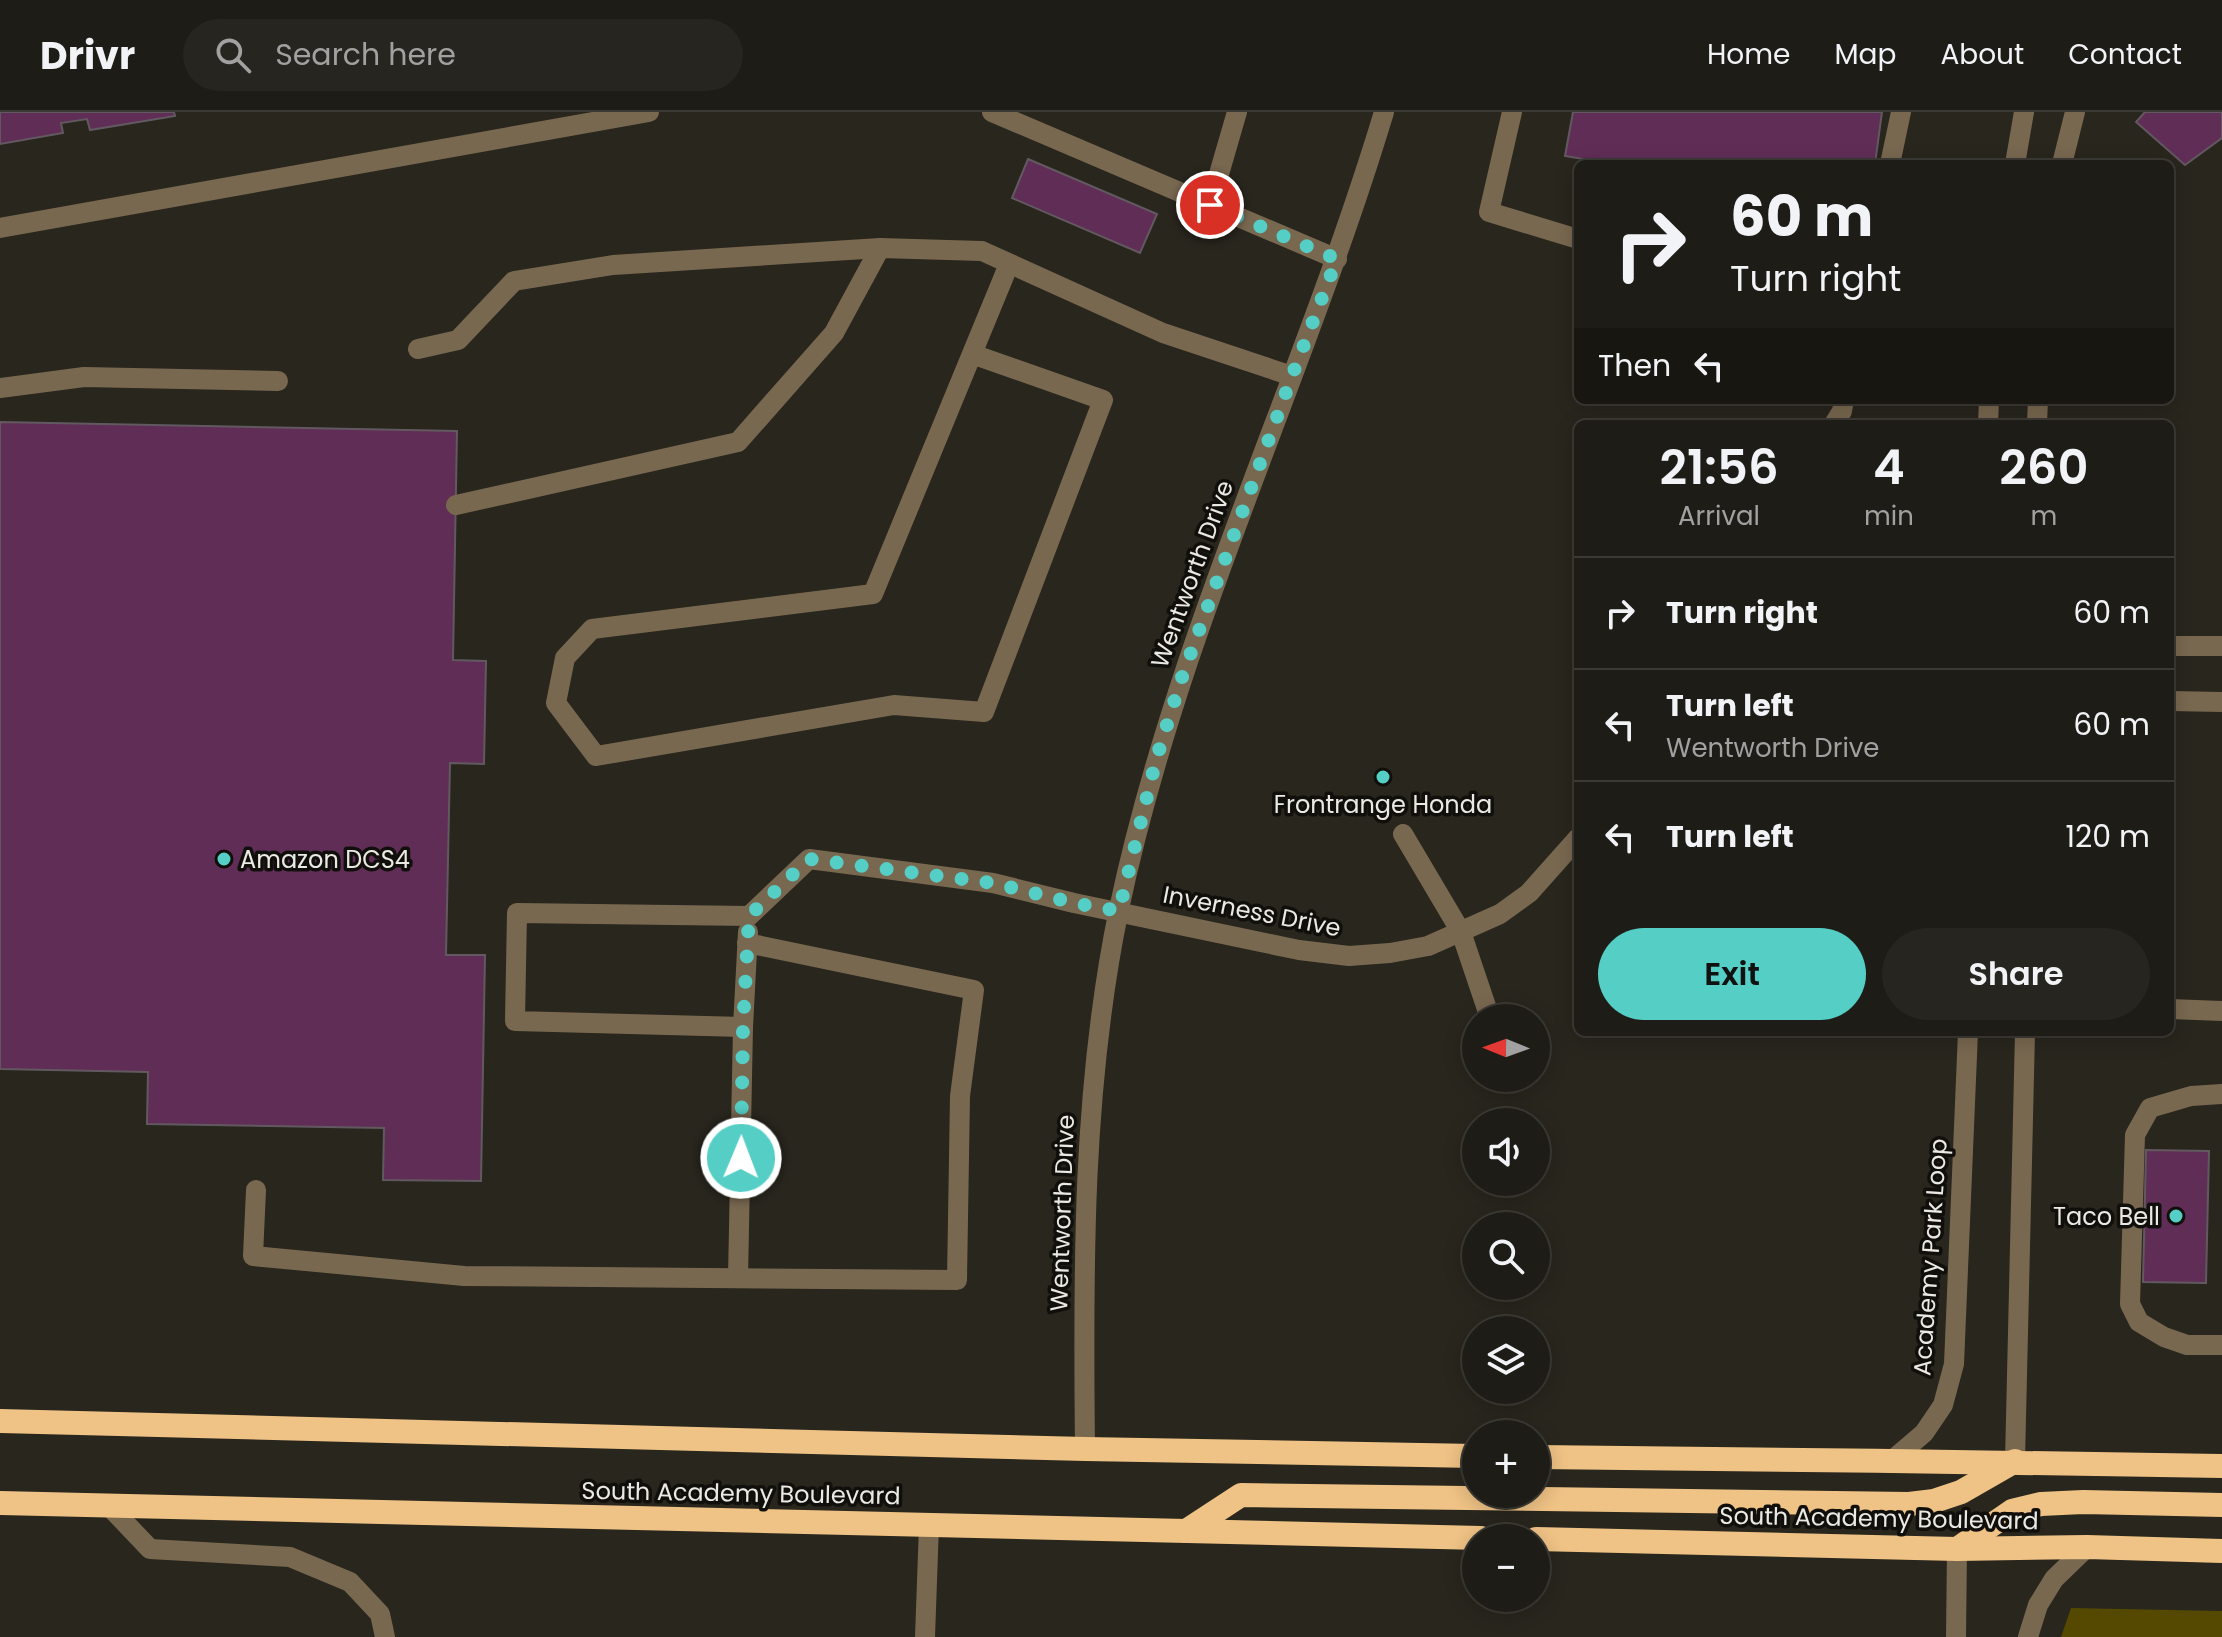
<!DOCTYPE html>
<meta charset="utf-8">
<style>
body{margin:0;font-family:Poppins,sans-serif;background:#26251f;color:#f1f3f6;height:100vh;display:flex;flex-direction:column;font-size:30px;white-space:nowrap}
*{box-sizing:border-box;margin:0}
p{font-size:26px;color:#a1a1a1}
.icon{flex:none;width:44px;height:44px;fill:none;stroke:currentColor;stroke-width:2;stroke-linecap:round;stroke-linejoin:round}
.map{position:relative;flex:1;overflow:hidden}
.drawer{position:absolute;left:1574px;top:308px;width:600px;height:616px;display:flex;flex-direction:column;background:#1e1c16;border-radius:12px;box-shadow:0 4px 20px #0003,0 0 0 2px #3c3a35}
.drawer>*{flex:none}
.hud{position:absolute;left:1574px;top:48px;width:600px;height:244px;border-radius:12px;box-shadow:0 4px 20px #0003,0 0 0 2px #3c3a35;background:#1e1c16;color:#f1f3f6;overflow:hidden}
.needle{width:52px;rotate:271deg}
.tools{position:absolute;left:1462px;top:892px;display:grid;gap:16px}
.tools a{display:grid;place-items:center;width:88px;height:88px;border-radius:50%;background:#1e1c16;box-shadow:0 4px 20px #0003,0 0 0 2px #3c3a35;font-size:40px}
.pin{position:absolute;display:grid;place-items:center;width:68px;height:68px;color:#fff;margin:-34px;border:4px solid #fff;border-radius:50%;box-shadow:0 2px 8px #0007}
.me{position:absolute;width:88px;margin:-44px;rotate:1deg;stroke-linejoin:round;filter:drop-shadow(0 0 6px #0008)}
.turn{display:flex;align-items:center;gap:28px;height:168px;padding:0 24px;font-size:36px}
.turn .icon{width:104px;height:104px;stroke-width:2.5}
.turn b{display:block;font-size:56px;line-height:68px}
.then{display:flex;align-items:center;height:76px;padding:0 24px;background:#0003;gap:16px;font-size:30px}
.eta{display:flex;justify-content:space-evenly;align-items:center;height:136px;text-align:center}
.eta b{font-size:48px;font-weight:600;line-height:56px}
.action{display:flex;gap:16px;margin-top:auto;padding:16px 24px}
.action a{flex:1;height:92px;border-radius:48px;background:#55cec5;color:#111;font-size:32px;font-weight:600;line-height:92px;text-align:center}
.action a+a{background:#26251f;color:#f1f3f6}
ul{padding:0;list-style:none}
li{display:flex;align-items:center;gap:24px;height:112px;padding:0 24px;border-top:2px solid #3c3a35}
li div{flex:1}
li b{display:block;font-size:30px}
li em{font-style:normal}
header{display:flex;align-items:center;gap:48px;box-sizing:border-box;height:112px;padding:0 40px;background:#1e1c16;border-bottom:2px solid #3c3a35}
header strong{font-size:38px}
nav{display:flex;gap:44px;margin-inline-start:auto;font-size:28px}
.search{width:560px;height:72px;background:#26251f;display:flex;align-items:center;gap:20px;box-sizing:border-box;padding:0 28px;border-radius:44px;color:#a1a1a1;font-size:30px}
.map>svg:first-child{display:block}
.green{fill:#554800}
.building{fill:#602d56;stroke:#625960;stroke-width:2}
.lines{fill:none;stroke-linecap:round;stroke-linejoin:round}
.minor{stroke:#796850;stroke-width:20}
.highway{stroke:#efc285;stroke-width:24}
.route{stroke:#55cec5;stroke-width:14;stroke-dasharray:0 25.2}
.poi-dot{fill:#55cec5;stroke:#100f0b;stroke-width:3}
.labels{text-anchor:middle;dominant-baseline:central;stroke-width:7;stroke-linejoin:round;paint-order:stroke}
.street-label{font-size:24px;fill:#eae9e3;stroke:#100f0b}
.poi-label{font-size:24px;fill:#eae9e3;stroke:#100f0b}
</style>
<header>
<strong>Drivr</strong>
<div class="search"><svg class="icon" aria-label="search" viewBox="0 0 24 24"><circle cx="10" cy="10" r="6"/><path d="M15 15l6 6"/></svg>Search here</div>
<nav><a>Home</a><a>Map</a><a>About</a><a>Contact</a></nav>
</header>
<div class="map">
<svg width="2222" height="1525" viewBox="0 0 2222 1525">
<rect width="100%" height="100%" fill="#28261d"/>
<polygon class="green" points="2071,1496 2222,1499 2222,1525 2061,1525"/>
<g class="building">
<polygon points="0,0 174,0 175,4 90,18 87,7 61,11 63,21 0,32"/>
<polygon points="1573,0 1882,0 1875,52 1612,52 1565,44"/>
<polygon points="2145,0 2222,0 2222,26 2185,53 2136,10"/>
<polygon points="1028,47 1157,102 1140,141 1012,86"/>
<polygon points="0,310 457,319 453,548 486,549 484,652 450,651 446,843 485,843 481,1069 383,1068 384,1016 147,1012 148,960 0,957"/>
<polygon points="2146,1038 2209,1039 2206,1171 2143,1170"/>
</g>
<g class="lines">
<g class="minor">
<polyline points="992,0 1337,147"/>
<polyline points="1512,0 1489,100 1578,127"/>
<polyline points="1890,52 1901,0"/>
<polyline points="2015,52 2024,0"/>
<polyline points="2062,52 2075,0"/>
<polyline points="1210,93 1237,0"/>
<polyline points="0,116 649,0"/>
<polyline points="418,237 458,228 514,169 613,153 880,136 982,139 1163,221 1292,264"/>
<polyline points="972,242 1103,288 984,600 894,593 596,644 556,591 565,546 592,517 873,482 1009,152"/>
<polyline points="0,276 84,265 278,269"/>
<polyline points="1834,312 1842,299 1844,288"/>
<polyline points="1988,312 1989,288"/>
<polyline points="2037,312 2038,288"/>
<polyline points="456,393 738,330 834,221 880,136"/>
<polyline points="2170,534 2222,534"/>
<polyline points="2170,589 2222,590"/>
<polyline points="1403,722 1461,820 1490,906"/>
<polyline points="2170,897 2222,899"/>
<polyline points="743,915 515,909 517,801 749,804 809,747 993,771 1074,791 1299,838 1349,844 1390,841 1428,834 1500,802 1529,781 1578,726"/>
<polyline points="2222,982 2191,984 2150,996 2135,1023 2130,1192 2139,1210 2164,1225 2187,1233 2222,1233"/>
<polyline points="256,1078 253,1144 464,1164 957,1168 960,984 974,878 747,831"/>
<polyline points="738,1166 743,915 748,820"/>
<path d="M1085,1337C1083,1156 1082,975 1119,797C1177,522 1303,268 1384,0"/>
<polyline points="2015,1349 2025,920"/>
<polyline points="1890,1350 1924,1321 1943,1293 1954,1252 1968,920"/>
<polyline points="109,1394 150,1437 290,1445 350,1470 380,1502 385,1525"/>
<polyline points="925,1525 929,1413"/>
<polyline points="1956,1525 1957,1437"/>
<polyline points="2028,1525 2038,1493 2054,1467 2087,1435"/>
</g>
<g class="highway">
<polyline points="0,1309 1085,1337 1476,1344"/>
<path d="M1536,1345C1765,1348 1993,1349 2222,1354"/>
<polyline points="0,1391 1481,1426"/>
<polyline points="1186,1419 1241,1383 1909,1392 1934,1389 1961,1380 2015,1349"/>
<polyline points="1536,1427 1957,1437 2087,1435 2222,1439"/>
<polyline points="1957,1437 2012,1399 2041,1392 2083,1390 2222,1393"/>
</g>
</g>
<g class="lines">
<polyline class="route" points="741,1046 743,915 749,804 809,747 993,771 1074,791 1119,799 1156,648 1181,568 1292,264 1337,147 1210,93"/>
</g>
<g class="poi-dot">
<circle cx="1383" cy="665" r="8"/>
<circle cx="224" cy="747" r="8"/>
<circle cx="2176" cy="1104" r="8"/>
</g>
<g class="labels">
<g class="street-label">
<text transform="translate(1192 462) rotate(-70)">Wentworth Drive</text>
<text transform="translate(1252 799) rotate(11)">Inverness Drive</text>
<text transform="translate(1062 1101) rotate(-88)">Wentworth Drive</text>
<text transform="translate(1930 1145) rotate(-86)">Academy Park Loop</text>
<text transform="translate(741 1381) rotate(1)">South Academy Boulevard</text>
<text transform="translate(1879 1406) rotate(1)">South Academy Boulevard</text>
</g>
<g class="poi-label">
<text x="1383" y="692">Frontrange Honda</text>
<text x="240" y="747" text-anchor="start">Amazon DCS4</text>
<text x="2160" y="1104" text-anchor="end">Taco Bell</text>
</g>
</g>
</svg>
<div class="tools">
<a><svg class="needle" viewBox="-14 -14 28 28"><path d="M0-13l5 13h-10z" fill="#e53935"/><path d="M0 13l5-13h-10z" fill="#a1a1a1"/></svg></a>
<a><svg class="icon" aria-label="sound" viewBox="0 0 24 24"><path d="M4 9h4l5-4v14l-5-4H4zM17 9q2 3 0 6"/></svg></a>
<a><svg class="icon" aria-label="search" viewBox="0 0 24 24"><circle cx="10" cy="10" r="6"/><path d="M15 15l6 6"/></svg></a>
<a><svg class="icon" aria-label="layers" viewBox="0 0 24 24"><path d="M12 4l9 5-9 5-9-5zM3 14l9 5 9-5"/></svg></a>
<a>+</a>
<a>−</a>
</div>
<div class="pin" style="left:1210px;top:93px;background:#d93025"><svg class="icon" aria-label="arrive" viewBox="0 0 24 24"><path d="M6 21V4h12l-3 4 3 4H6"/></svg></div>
<svg class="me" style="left:741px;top:1046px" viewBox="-20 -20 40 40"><circle r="17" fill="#55cec5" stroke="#fff" stroke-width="3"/><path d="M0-11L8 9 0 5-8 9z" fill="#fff"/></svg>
<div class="hud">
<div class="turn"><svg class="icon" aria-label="right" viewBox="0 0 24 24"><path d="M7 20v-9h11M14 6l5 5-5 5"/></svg><div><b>60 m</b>Turn right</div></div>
<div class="then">Then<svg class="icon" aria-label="left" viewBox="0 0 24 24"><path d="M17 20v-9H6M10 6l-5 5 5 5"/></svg></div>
</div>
<section class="drawer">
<div class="eta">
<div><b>21:56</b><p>Arrival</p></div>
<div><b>4</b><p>min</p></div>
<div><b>260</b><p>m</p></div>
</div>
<ul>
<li><svg class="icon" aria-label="right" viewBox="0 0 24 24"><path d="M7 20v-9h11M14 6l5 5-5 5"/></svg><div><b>Turn right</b></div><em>60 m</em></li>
<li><svg class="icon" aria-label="left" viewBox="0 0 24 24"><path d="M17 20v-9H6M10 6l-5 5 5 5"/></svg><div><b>Turn left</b><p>Wentworth Drive</p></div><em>60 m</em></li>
<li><svg class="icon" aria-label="left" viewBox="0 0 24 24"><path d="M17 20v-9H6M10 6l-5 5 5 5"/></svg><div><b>Turn left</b></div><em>120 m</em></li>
</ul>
<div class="action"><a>Exit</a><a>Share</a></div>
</section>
</div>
